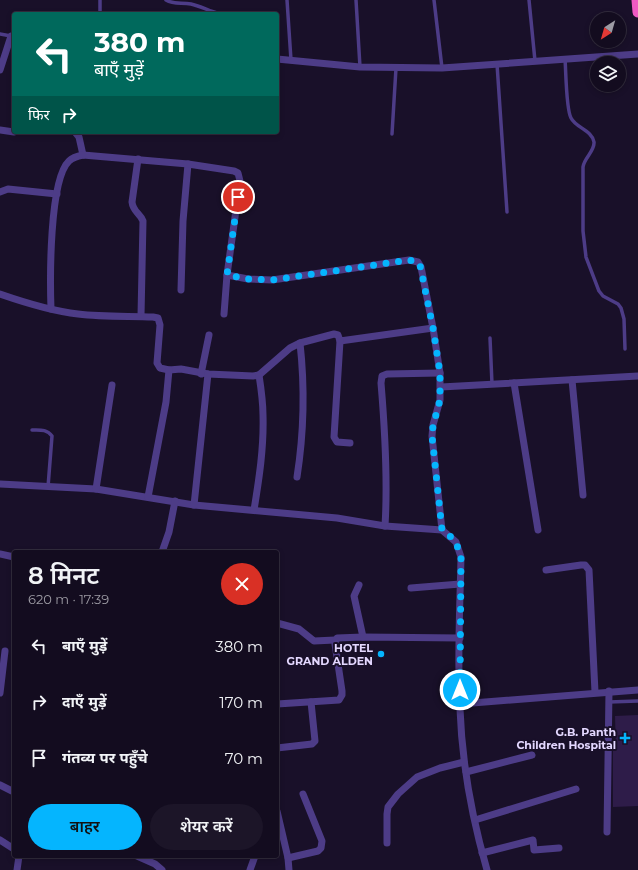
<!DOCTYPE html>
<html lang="hi">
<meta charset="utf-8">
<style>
body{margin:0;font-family:Montserrat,"Noto Sans Devanagari",sans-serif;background:#1c1528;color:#f1f3f6;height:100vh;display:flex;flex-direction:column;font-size:15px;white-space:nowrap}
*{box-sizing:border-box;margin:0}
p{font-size:13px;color:#9d9ba4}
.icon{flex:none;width:22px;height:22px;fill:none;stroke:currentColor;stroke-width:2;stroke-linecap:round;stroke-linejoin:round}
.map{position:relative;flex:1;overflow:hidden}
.sheet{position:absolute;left:12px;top:550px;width:267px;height:308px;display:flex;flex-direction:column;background:#130c1f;border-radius:4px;box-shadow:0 2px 6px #0003,0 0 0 1px #322c3d}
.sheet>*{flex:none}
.top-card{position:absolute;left:12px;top:12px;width:267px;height:122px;border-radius:4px;box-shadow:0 2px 6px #0003,0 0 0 1px #322c3d;background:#00695c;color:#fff;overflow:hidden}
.needle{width:26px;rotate:217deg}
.buttons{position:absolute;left:590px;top:12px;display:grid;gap:8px}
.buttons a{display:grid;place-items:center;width:36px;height:36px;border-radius:50%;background:#130c1f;box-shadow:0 2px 6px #0003,0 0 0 1px #322c3d;font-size:20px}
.pin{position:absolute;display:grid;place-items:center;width:34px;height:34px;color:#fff;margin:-17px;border:2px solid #fff;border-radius:50%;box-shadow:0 1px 4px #0007}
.me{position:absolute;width:44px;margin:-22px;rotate:0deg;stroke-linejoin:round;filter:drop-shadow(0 0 3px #0008)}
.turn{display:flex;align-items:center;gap:14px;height:84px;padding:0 16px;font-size:18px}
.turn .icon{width:52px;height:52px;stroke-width:2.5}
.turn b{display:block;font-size:28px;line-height:34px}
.then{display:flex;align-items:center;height:38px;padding:0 16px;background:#0003;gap:8px;font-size:15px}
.round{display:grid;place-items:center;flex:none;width:42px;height:42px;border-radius:21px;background:#1c1528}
.headline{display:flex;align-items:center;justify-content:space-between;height:68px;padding:0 16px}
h1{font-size:24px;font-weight:600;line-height:30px}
.button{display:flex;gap:8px;margin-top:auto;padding:8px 16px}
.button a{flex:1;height:46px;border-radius:24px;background:#05b5fe;color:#111;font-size:16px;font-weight:600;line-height:46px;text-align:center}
.button a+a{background:#1c1528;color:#f1f3f6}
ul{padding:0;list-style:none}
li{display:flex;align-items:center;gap:12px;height:56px;padding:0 16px}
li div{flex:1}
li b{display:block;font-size:15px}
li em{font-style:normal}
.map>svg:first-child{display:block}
.building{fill:#2e1c49}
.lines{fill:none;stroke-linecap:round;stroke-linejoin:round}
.service{stroke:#4d3c87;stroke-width:3.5}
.minor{stroke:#4d3c87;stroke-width:7}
.trunk{stroke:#f05ac2;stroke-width:11}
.route{stroke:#05b5fe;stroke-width:7;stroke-dasharray:0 12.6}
.poi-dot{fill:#05b5fe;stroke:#191029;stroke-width:1.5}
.labels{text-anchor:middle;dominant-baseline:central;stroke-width:4;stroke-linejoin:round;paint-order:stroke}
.poi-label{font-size:11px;font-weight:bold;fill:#e4d8ff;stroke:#191029;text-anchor:end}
</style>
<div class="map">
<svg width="638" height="870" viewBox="0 0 638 870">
<rect width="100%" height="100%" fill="#191029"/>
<polygon class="building" points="638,715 638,806 613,807 613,749 616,749 615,716"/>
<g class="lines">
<g class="service">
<path d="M166,0C174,5 182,2 191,4C201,6 210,12 221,14"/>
<polyline points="287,0 291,60"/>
<polyline points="356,0 360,67"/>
<polyline points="434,0 442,68"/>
<polyline points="529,0 535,61"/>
<polyline points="100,14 100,0"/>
<polyline points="0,34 11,36"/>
<path d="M565,59C566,71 566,109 571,118C576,128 592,130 594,142C595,151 584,158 583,167V231L586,257L599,291L603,296L618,304L621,308L624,319L625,349"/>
<polyline points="497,64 507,212"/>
<polyline points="392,134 396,68"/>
<polyline points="490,338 492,384"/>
<path d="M32,430C40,430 47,429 52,436L48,487"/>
<polyline points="609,702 638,701"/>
</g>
<g class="minor">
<polyline points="277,59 360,67 442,68 638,54"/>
<polyline points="0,70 11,36 14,37"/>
<polyline points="0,130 14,132"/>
<polyline points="75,132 79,137 83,155"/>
<path d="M138,159L132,202C133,212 140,213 143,221L141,316"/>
<polyline points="0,192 8,189 57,194"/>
<polyline points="227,275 248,279 272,280 409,260 418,262 421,267 433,328 440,373 440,400 433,425 432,436 442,530"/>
<polyline points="181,290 183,221 188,164"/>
<path d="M0,294C26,303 51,311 78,314C103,317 128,316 153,317L158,318L160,325L157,363L160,368L169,370L181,369L208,374L253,376L259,375L290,348L300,343L334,334L338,335L340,341L433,328"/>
<path d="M51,309C50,281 49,180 69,161C73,157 78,156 83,155L188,164L234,171L238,173L240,181L227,275L224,314"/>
<polyline points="340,341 334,437 337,442 350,443"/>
<polyline points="201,374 209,335"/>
<polyline points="572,380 583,495"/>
<polyline points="514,383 538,530"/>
<polyline points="441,387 638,376"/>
<path d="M297,477C304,432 305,388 300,343"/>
<path d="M0,484L96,489L194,505L337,518L385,526L442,530L456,542L461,557C460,608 457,659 460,709C462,763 472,818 487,870"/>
<polyline points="96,489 112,385"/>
<polyline points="148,497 166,402 169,370"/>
<polyline points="194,505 208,374"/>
<path d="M254,510C259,479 264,448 263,415C263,402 261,388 259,375"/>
<path d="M385,526C388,478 385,431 381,383L382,376L387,374L440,373"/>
<polyline points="162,552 169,532 175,501"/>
<polyline points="0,554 14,557"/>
<polyline points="546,570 581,565 585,565 589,570 595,692"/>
<polyline points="359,585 354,596 363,637"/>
<polyline points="411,588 460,584"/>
<polyline points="277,623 299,629 314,641 335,640"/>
<polyline points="0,693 5,651"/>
<polyline points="277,704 339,700 342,695 342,691 335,644 337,638 363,637 460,638"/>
<polyline points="460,704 638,690"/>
<polyline points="277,748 312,744 315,741 311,702"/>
<polyline points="466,772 532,755"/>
<polyline points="0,785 14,792"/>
<polyline points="277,811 288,858 289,870"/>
<polyline points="475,820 576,789"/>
<polyline points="607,832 609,691"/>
<polyline points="0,840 14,849"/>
<polyline points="387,843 387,814 388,807 398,794 417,777 440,768 464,762"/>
<polyline points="482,853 533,840 534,850 559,848"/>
<polyline points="137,856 155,864 162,870"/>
<polyline points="288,858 318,851 321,848 322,841 303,794"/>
<polyline points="17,870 19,856"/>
<polyline points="250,870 255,856"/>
</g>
<polyline class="trunk" points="637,0 638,12"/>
</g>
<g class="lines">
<path class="route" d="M238,197L227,275L248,279L272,280L409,260L418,262L420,265L433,328L440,373V400L433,426L432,436L442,530C453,537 458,544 461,558L460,690"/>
</g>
<g class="poi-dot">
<circle cx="381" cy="654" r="4"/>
<path d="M623 732h4v4h4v4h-4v4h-4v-4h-4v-4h4z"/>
</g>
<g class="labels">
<g class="poi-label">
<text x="373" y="648">HOTEL<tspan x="373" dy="13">GRAND ALDEN</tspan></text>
<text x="616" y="732">G.B. Panth<tspan x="616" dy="13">Children Hospital</tspan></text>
</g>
</g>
</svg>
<div class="buttons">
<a><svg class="needle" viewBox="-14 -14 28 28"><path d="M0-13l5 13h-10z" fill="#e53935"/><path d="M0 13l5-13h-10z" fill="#9d9ba4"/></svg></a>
<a><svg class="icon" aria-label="layers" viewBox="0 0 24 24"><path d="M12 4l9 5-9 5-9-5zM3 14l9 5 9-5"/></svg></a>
</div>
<div class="pin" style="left:238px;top:197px;background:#d93025"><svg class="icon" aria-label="arrive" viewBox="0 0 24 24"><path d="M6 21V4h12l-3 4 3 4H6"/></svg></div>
<svg class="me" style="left:460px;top:690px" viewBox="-20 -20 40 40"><circle r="17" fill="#05b5fe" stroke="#fff" stroke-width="3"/><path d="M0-11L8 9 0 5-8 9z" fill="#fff"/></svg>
<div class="top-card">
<div class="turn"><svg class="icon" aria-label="left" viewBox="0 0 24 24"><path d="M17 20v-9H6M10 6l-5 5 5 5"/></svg><div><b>380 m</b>बाएँ मुड़ें</div></div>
<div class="then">फिर<svg class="icon" aria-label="right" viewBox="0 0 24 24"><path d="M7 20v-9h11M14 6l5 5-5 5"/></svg></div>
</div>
<section class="sheet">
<div class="headline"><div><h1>8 मिनट</h1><p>620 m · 17:39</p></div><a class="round" style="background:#d93025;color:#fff"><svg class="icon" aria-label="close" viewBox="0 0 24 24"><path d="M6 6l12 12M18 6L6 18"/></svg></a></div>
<ul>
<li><svg class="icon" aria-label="left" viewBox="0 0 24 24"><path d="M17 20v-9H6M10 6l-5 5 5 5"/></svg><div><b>बाएँ मुड़ें</b></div><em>380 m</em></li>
<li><svg class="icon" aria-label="right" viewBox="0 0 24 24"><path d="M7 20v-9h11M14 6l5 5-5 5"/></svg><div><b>दाएँ मुड़ें</b></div><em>170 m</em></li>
<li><svg class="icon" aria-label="arrive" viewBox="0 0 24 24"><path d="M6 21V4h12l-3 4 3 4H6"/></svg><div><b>गंतव्य पर पहुँचे</b></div><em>70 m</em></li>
</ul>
<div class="button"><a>बाहर</a><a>शेयर करें</a></div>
</section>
</div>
